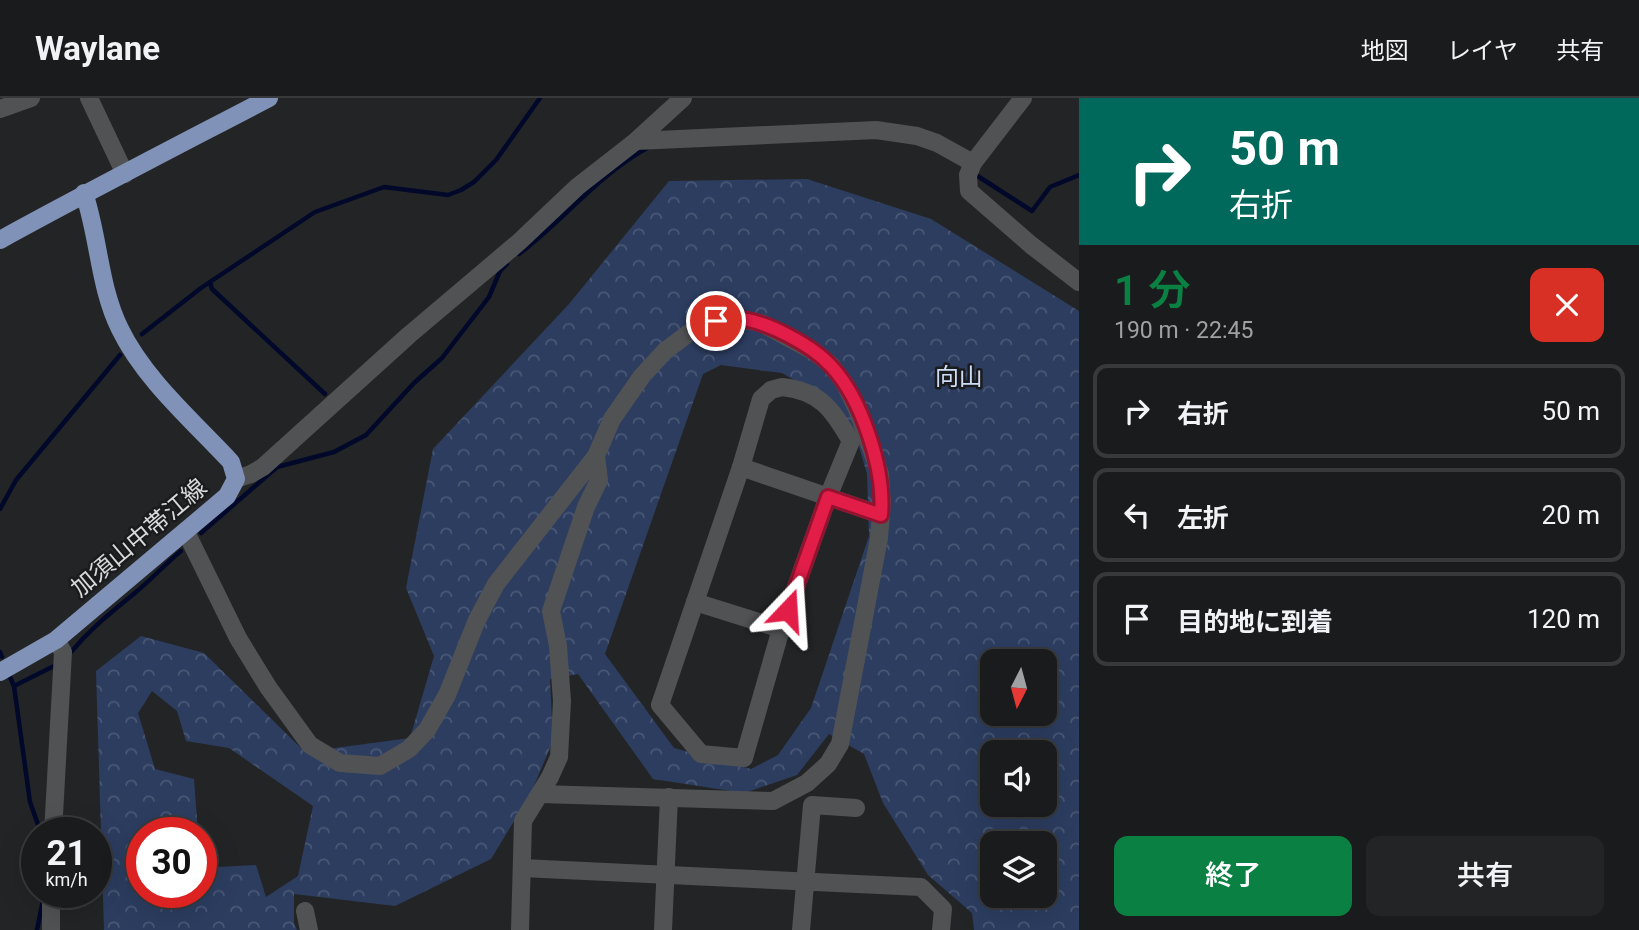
<!DOCTYPE html>
<html lang="ja">
<meta charset="utf-8">
<style>
body{margin:0;font-family:Roboto,"Noto Sans JP",sans-serif;background:#232425;color:#f1f3f6;height:100vh;display:flex;flex-direction:column;font-size:26px;white-space:nowrap}
*{box-sizing:border-box;margin:0}
p{font-size:23px;color:#9fa1a3}
.icon{flex:none;width:38px;height:38px;fill:none;stroke:currentColor;stroke-width:2;stroke-linecap:round;stroke-linejoin:round}
.map{position:relative;flex:1;overflow:hidden}
.drawer{display:flex;flex-direction:column;background:#1a1b1c;width:560px}
.drawer>*{flex:none}
.top-card{background:#00695c;color:#fff;overflow:hidden}
.needle{width:46px;rotate:186deg}
.tools{position:absolute;left:980px;top:551px;display:grid;gap:14px}
.tools a{display:grid;place-items:center;width:77px;height:77px;border-radius:14px;background:#1a1b1c;box-shadow:0 7px 28px #0002,0 0 0 2px #38393b;font-size:35px}
.speed{position:absolute;left:21px;top:719px;display:flex;gap:14px;font-size:35px;font-weight:700;text-align:center}
.speed>*{display:grid;place-content:center;width:91px;height:91px;border-radius:50%;background:#1a1b1c;box-shadow:0 7px 28px #0002,0 0 0 2px #38393b;line-height:1}
.speed small{font-size:18px;font-weight:400}
.speed .limit{border:10px solid #d22;background:#fff;color:#111}
.pin{position:absolute;display:grid;place-items:center;width:60px;height:60px;color:#fff;margin:-30px;border:4px solid #fff;border-radius:50%;box-shadow:0 2px 7px #0007}
.me{position:absolute;width:77px;margin:-38px;rotate:20deg;stroke-linejoin:round;filter:drop-shadow(0 0 5px #0008)}
.turn{display:flex;align-items:center;gap:24px;height:147px;padding:0 35px;font-size:32px}
.turn .icon{width:91px;height:91px;stroke-width:2.5}
.turn b{display:block;font-size:49px;line-height:60px}
.round{display:grid;place-items:center;flex:none;width:74px;height:74px;border-radius:14px;background:#232425}
.overview{display:flex;align-items:center;justify-content:space-between;height:119px;padding:0 35px}
h1{font-size:42px;font-weight:600;line-height:52px;color:#0b8043}
.button{display:flex;gap:14px;margin-top:auto;padding:14px 35px}
.button a{flex:1;height:80px;border-radius:14px;background:#0b8043;color:#fff;font-size:28px;font-weight:600;line-height:80px;text-align:center}
.button a+a{background:#232425;color:#f1f3f6}
ul{padding:0;list-style:none}
li{display:flex;align-items:center;gap:21px;height:94px;margin:0 14px 10px;padding:0 21px;border:4px solid #38393b;border-radius:14px}
li div{flex:1}
li b{display:block;font-size:26px}
li em{font-style:normal}
header{display:flex;align-items:center;gap:42px;box-sizing:border-box;height:98px;padding:0 35px;background:#1a1b1c;border-bottom:2px solid #38393b}
header strong{font-size:33px}
nav{display:flex;gap:38px;margin-inline-start:auto;font-size:24px}
main{display:flex;flex:1;min-height:0}
.map>svg:first-child{display:block}
.forest{fill:url(#forest-crowns);fill-rule:evenodd}
.lines{fill:none;stroke-linecap:round;stroke-linejoin:round}
.stream{stroke:#01082a;stroke-width:4.5}
.minor{stroke:#515254;stroke-width:18}
.major{stroke:#8092b7;stroke-width:18}
.route-casing{stroke:#92132f;stroke-width:18}
.route{stroke:#e11d48;stroke-width:12}
.labels{text-anchor:middle;dominant-baseline:central;stroke-width:5;stroke-linejoin:round;paint-order:stroke}
.park-label{font-size:24px;fill:#cedcf7;stroke:#1a1b1d}
.street-label{font-size:24px;fill:#d9dadb;stroke:#1a1b1d}
</style>
<header>
<strong>Waylane</strong>
<nav><a>地図</a><a>レイヤ</a><a>共有</a></nav>
</header>
<main>
<div class="map">
<svg width="1079" height="832" viewBox="0 0 1079 832">
<defs>
<pattern id="forest-crowns" width="20" height="18" patternUnits="userSpaceOnUse" patternTransform="scale(1.75)"><rect width="20" height="18" fill="#2c3d60"/><path d="M2 6a3 3 0 1 1 6 0M12 15a3 3 0 1 1 6 0" fill="none" stroke="#4a5876"/></pattern>
</defs>
<rect width="100%" height="100%" fill="#232426"/>
<path class="forest" d="M807,81L931,121L1079,213V832H974L972,815L928,777L883,705L864,656L829,636L797,677L744,695L653,681L578,576L550,581L553,643L530,697L491,761L395,808L294,796V825L297,832H104L96,573L141,538L204,555L305,654L410,640L434,558L406,490L433,351L569,206L669,83ZM721,267L782,275L826,301L855,335L867,376L869,438L811,610L778,657L751,671L674,650L605,556L703,276ZM992,564H1045V616H992ZM152,593L177,613L186,643L229,650L313,708L298,778L266,799L256,767L217,769L201,747V794H142V735H198L194,681L155,671L138,615ZM992,654H1045V707H992ZM992,746H1045V798H992Z"/>
<g class="lines">
<g class="stream">
<polyline points="976,77 1032,113 1050,89 1079,77"/>
<path d="M519,156C563,123 598,77 647,50"/>
<polyline points="210,184 212,191 325,296"/>
<polyline points="142,236 201,190 315,114 384,89 448,97 461,92 474,84 496,62 540,0"/>
<polyline points="0,411 16,382 120,257"/>
<polyline points="201,435 277,369 334,354 366,337 414,285 442,260 489,199 500,173 507,166"/>
<path d="M72,553C92,529 113,513 136,494C152,481 165,466 181,453"/>
<polyline points="0,554 2,559"/>
<polyline points="10,579 14,588 30,704 41,735"/>
<polyline points="14,588 54,568"/>
<polyline points="37,832 43,802"/>
</g>
<g class="minor">
<polyline points="89,0 125,76"/>
<polyline points="1023,0 973,65 968,77 969,93 1031,147 1079,184"/>
<polyline points="0,11 31,0"/>
<polyline points="636,43 876,32 917,38 937,45 973,65"/>
<path d="M782,289C821,293 832,312 851,343L828,399L781,531L744,660L701,656L660,607L741,369L761,301L771,292Z"/>
<polyline points="741,369 881,417"/>
<polyline points="236,381 251,376 263,369 409,237 519,144 577,89 636,43 683,0"/>
<polyline points="186,434 238,540 268,589 310,647 340,665 380,668 409,651 427,632 447,597 477,522 496,486 596,358 612,321 642,278 665,253 689,235 716,223 738,221 761,225 813,253 831,267 845,286 857,311 880,376 882,405 879,440 840,646 828,666 807,685 773,703 540,696"/>
<polyline points="695,504 781,531"/>
<polyline points="53,735 63,554 56,542"/>
<polyline points="522,770 921,789 943,811 941,832"/>
<polyline points="305,813 309,832"/>
<polyline points="51,832 51,794"/>
<polyline points="520,832 523,723 550,679 559,659 562,603 558,548 551,513 586,409 599,382 596,358"/>
<polyline points="663,832 669,699"/>
<polyline points="801,832 812,707 856,710"/>
</g>
<g class="major">
<path d="M0,142C89,93 179,47 269,0"/>
<path d="M0,574L56,542L227,398L236,381L231,364C194,324 144,281 120,231C99,189 99,139 84,95"/>
</g>
</g>
<g class="lines">
<g class="route-casing">
<path id="route" d="M716,223C723,223 730,221 737,221C764,221 813,248 831,268C862,301 885,372 881,417L828,399L788,512"/>
</g>
<use href="#route" class="route"/>
</g>
<g class="labels">
<g class="park-label">
<text x="959" y="279">向山</text>
</g>
<g class="street-label">
<text transform="translate(139 440) rotate(-40)">加須山中帯江線</text>
</g>
</g>
</svg>
<div class="tools">
<a><svg class="needle" viewBox="-14 -14 28 28"><path d="M0-13l5 13h-10z" fill="#e53935"/><path d="M0 13l5-13h-10z" fill="#9fa1a3"/></svg></a>
<a><svg class="icon" aria-label="sound" viewBox="0 0 24 24"><path d="M4 9h4l5-4v14l-5-4H4zM17 9q2 3 0 6"/></svg></a>
<a><svg class="icon" aria-label="layers" viewBox="0 0 24 24"><path d="M12 4l9 5-9 5-9-5zM3 14l9 5 9-5"/></svg></a>
</div>
<div class="speed"><div>21<small>km/h</small></div><div class="limit">30</div></div>
<div class="pin" style="left:716px;top:223px;background:#d93025"><svg class="icon" aria-label="arrive" viewBox="0 0 24 24"><path d="M6 21V4h12l-3 4 3 4H6"/></svg></div>
<svg class="me" style="left:788px;top:512px" viewBox="-20 -20 40 40"><path d="M0-17L14 15 0 8-14 15z" fill="#e11d48" stroke="#fff" stroke-width="4"/></svg>
</div>
<section class="drawer">
<div class="top-card">
<div class="turn"><svg class="icon" aria-label="right" viewBox="0 0 24 24"><path d="M7 20v-9h11M14 6l5 5-5 5"/></svg><div><b>50 m</b>右折</div></div>
</div>
<div class="overview"><div><h1>1 分</h1><p>190 m · 22:45</p></div><a class="round" style="background:#d93025;color:#fff"><svg class="icon" aria-label="close" viewBox="0 0 24 24"><path d="M6 6l12 12M18 6L6 18"/></svg></a></div>
<ul>
<li><svg class="icon" aria-label="right" viewBox="0 0 24 24"><path d="M7 20v-9h11M14 6l5 5-5 5"/></svg><div><b>右折</b></div><em>50 m</em></li>
<li><svg class="icon" aria-label="left" viewBox="0 0 24 24"><path d="M17 20v-9H6M10 6l-5 5 5 5"/></svg><div><b>左折</b></div><em>20 m</em></li>
<li><svg class="icon" aria-label="arrive" viewBox="0 0 24 24"><path d="M6 21V4h12l-3 4 3 4H6"/></svg><div><b>目的地に到着</b></div><em>120 m</em></li>
</ul>
<div class="button"><a>終了</a><a>共有</a></div>
</section>
</main>
